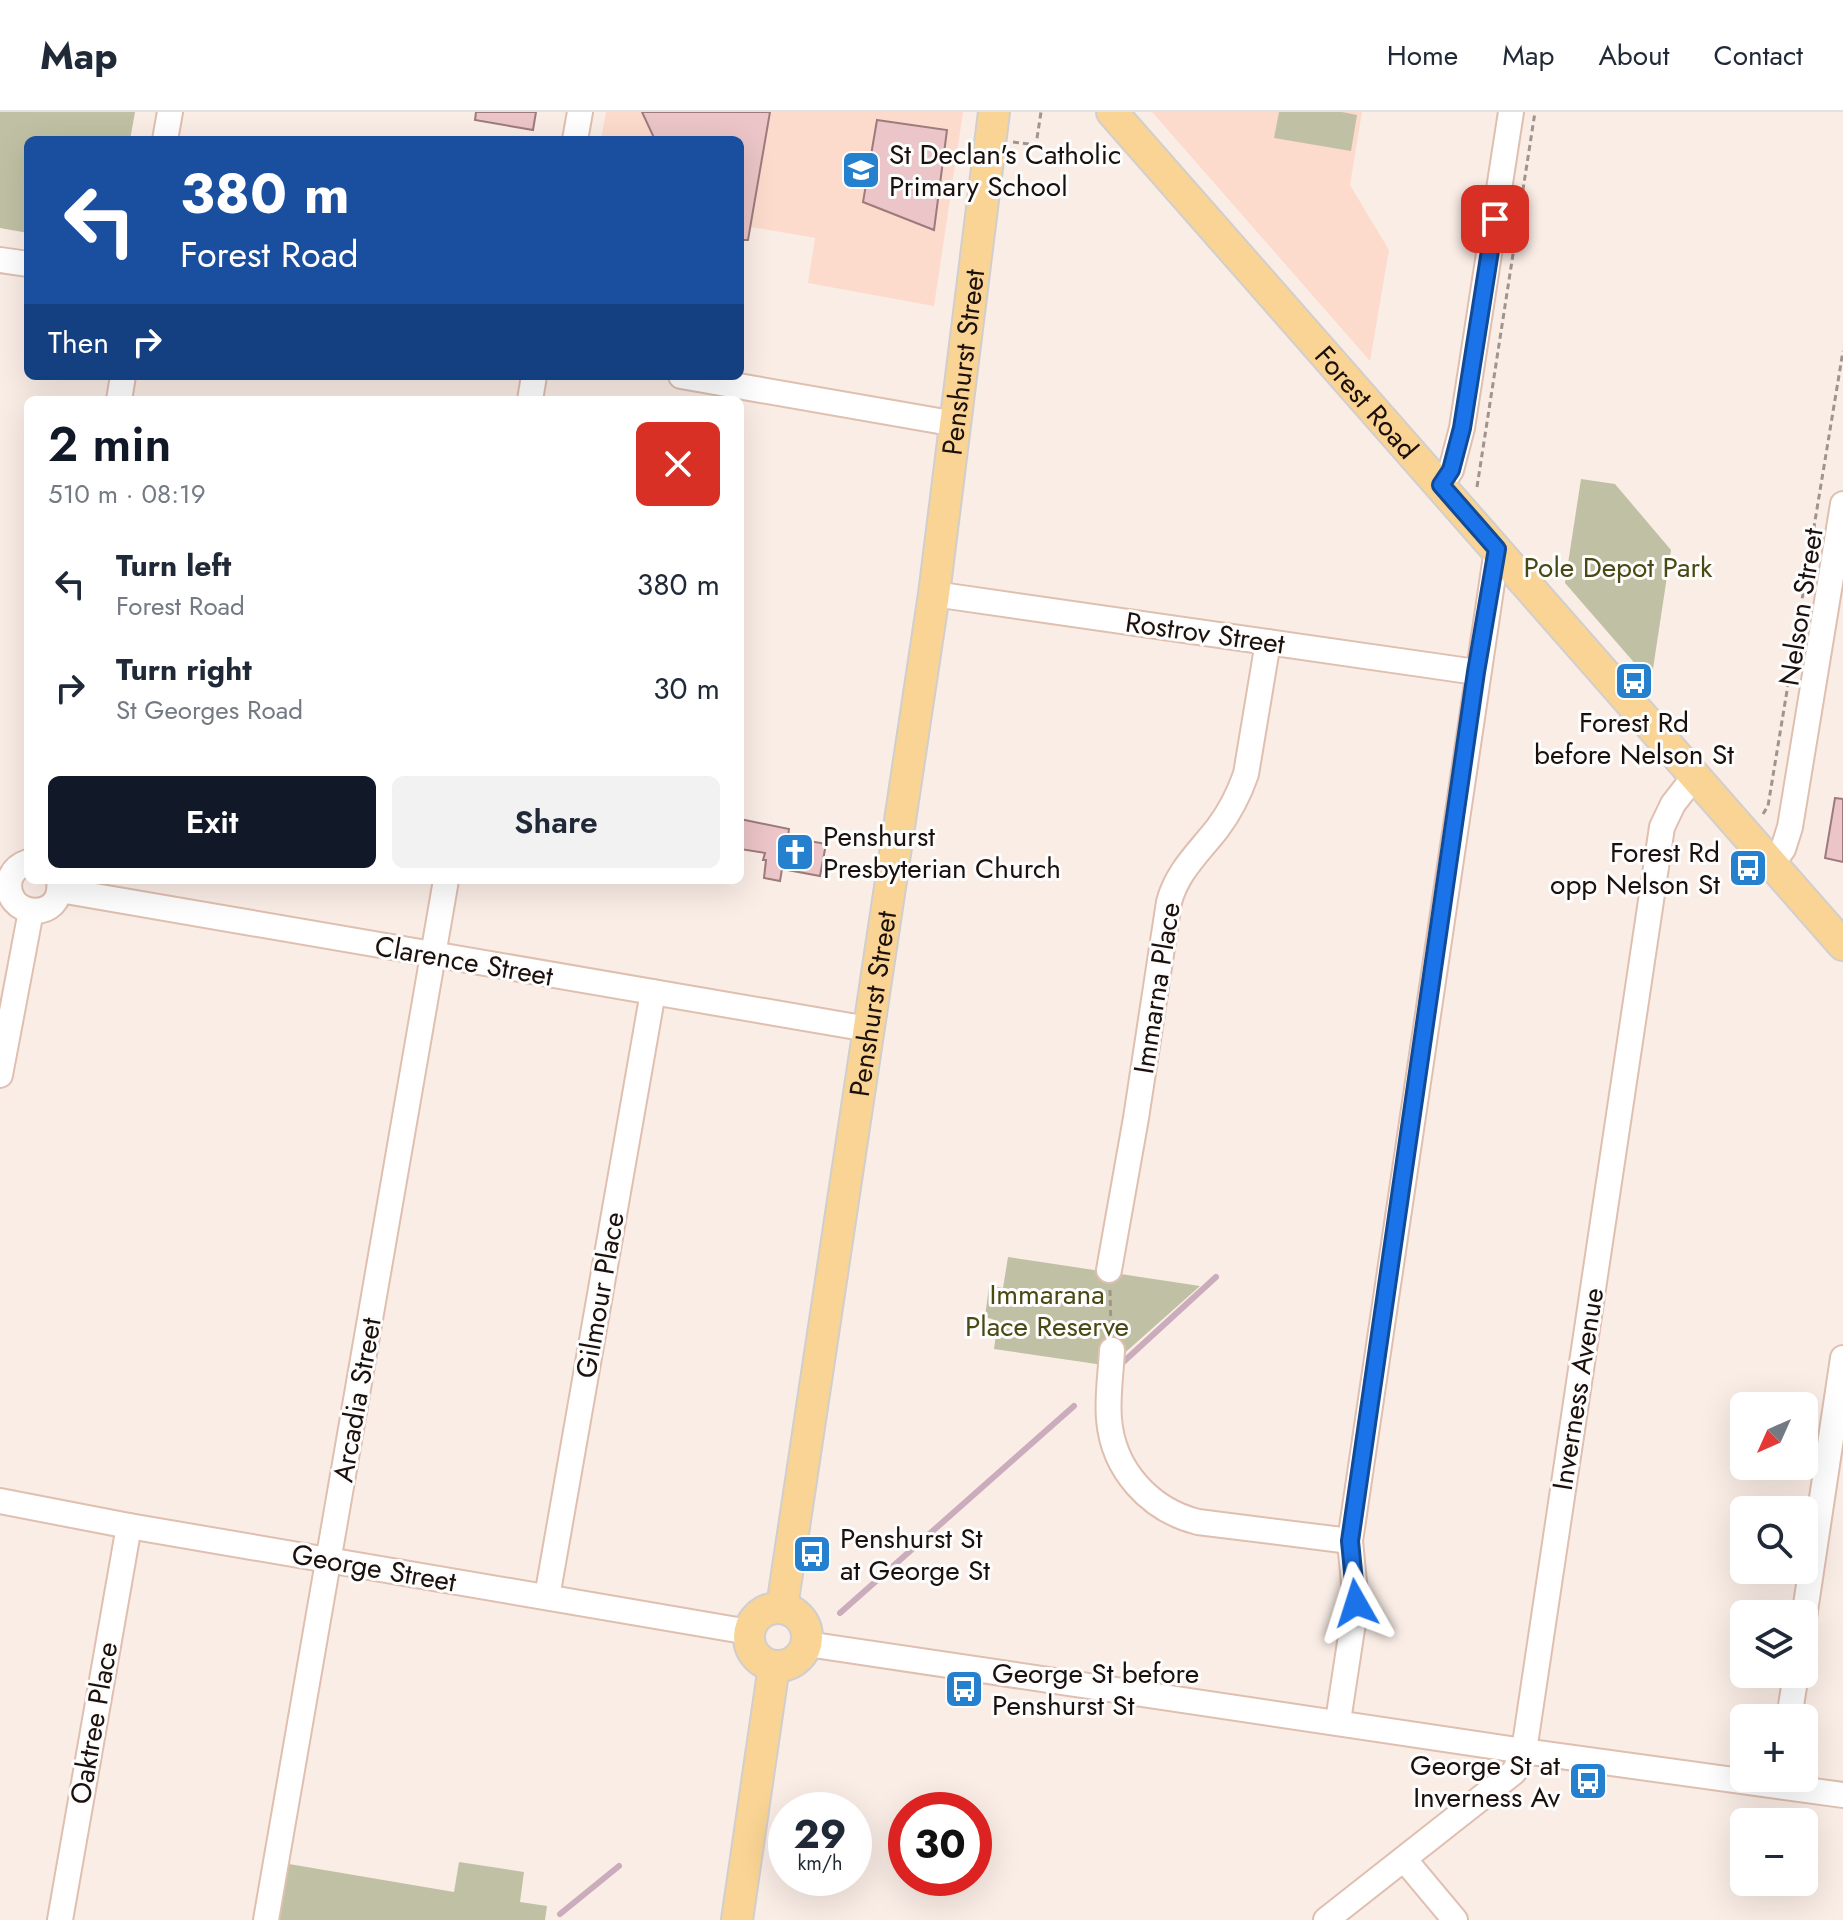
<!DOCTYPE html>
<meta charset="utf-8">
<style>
body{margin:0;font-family:Jost,sans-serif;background:#f2f2f3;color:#1f2937;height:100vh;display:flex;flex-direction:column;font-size:30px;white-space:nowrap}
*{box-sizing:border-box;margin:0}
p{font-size:26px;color:#747a83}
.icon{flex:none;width:44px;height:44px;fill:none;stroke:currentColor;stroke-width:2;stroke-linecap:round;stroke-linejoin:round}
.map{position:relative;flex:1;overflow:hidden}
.side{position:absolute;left:24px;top:284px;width:720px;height:488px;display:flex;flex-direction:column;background:#fff;border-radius:12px;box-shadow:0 8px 32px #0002}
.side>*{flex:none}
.top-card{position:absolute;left:24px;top:24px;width:720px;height:244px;border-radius:12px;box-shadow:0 8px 32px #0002;background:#1a4fa0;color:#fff;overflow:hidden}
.needle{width:52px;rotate:225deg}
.tools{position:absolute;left:1730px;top:1280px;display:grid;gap:16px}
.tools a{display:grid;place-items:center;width:88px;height:88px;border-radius:12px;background:#fff;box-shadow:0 8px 32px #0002;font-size:40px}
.speed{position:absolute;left:768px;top:1680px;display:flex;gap:16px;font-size:40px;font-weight:700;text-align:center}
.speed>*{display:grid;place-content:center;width:104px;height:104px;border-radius:50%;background:#fff;box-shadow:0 8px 32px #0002;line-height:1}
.speed small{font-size:20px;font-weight:400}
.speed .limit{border:12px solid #d22;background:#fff;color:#111}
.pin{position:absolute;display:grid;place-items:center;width:68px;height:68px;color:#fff;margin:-34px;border-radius:16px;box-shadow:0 4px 12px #0006}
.me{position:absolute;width:88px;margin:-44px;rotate:354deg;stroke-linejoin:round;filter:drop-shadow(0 0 6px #0008)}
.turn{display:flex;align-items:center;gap:28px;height:168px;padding:0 24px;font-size:36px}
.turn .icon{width:104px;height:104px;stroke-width:2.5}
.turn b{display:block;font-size:56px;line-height:68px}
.then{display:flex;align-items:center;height:76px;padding:0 24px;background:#0003;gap:16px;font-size:30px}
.round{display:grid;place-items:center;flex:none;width:84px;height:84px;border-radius:12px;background:#f2f2f3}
.head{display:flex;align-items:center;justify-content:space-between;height:136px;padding:0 24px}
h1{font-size:48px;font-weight:600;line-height:60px;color:#111827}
.action{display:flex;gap:16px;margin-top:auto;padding:16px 24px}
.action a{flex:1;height:92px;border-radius:12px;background:#111827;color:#fff;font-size:32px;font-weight:600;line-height:92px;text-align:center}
.action a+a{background:#f2f2f3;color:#1f2937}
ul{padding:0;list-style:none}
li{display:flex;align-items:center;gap:24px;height:104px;padding:0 24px}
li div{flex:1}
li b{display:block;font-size:30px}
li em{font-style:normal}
header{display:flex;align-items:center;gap:48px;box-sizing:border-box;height:112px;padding:0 40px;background:#fff;border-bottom:2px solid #e0e1e3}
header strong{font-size:38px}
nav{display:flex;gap:44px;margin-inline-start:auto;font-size:28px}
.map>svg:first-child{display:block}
.built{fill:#fcdbcc}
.green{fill:#c0c1a4}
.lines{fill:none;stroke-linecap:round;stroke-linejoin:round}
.stream{stroke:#cbacbd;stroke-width:6}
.building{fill:#ebc5c7;stroke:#9d7b7d;stroke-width:2}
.minor-casing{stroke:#dfbfb0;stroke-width:28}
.major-casing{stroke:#d1cfce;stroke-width:34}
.path{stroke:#a1948e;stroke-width:3;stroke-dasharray:6 4;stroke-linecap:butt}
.minor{stroke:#fff;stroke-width:24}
.major{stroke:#fad494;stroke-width:30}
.route-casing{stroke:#114b97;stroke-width:20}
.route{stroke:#1a73e8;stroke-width:14}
.labels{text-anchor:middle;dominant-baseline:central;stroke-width:6;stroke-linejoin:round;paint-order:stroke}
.poi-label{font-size:28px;fill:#1b100b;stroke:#fdfdfd;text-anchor:start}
.street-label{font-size:28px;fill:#1b100b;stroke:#fdfdfd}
.park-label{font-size:28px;fill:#494913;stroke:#fdfdfd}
</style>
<header>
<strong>Map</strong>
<nav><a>Home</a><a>Map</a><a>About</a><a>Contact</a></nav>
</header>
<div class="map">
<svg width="1843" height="1808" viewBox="0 0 1843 1808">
<rect width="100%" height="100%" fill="#faede6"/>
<g class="built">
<polygon points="606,0 963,0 934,194 808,171 815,126 740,113 740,28 601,28"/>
<polygon points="1152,0 1362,0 1350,73 1389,138 1370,249"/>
</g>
<g class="green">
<polygon points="0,0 135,0 130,28 28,28 28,121 0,116"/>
<polygon points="1279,0 1342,0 1357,3 1351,39 1274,26"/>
<polygon points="1581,367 1615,372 1671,438 1651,570 1565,471"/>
<polygon points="1008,1145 1200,1174 1110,1254 994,1237 998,1209 985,1205 989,1174 1003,1176"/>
<polygon points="459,1750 524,1760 520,1790 547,1794 545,1808 279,1808 289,1752 454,1780"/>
</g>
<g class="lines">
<g class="stream">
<polyline points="1120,1253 1216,1165"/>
<polyline points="840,1501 1074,1294"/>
<polyline points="560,1802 619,1754"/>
</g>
</g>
<g class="building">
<polygon points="476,0 536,0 533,18 475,8"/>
<polygon points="642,0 770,0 748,128 740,128 740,28 655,28"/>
<polygon points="877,8 947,18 934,118 863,90"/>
<polygon points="1835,686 1843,687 1843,750 1825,746"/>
<polygon points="740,707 789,717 788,725 826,732 820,764 782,757 780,769 764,766 766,748 763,748 765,741 740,737"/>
</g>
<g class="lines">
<g class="minor-casing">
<g id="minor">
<polyline points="165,28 170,0"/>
<polyline points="575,28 580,0"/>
<polyline points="0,148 28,152"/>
<polyline points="681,264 956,312"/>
<polyline points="119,288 123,264"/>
<polyline points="530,288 534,264"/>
<polyline points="1441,373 1451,358 1462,316 1511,0"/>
<polyline points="934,482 1476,560"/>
<path d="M28,750C19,753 13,758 10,767C1,805 65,813 59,768"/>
<polyline points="1772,752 1783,737 1790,715 1843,392"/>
<polyline points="60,778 868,917"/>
<polyline points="0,963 31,799"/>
<path d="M1109,1158L1136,1006L1169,790C1177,760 1198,741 1217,717C1230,700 1239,682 1246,662L1268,530"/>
<path d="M1112,1238C1111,1260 1107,1284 1109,1307C1113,1358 1150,1398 1198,1410L1350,1429"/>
<polyline points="0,1389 129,1414 749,1520"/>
<polyline points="547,1485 653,880"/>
<polyline points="1804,1506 1843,1246"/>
<polyline points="807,1532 1524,1639 1843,1683"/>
<polyline points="1789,1606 1796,1562"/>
<polyline points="1338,1609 1356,1491 1350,1429 1497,437"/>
<polyline points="1404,1747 1455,1808"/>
<polyline points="60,1808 129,1414"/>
<polyline points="266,1808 446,768"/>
<polyline points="1326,1808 1514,1660 1524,1639 1662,715 1673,692 1694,665"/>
</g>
</g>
<g class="major-casing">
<g id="major">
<path id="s1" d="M1112,0L1843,833"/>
<path id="s2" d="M782,1495L934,482L994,0"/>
<circle cx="778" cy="1525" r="29"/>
<polyline points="737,1808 774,1554"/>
</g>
</g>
<g class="path">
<polyline points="1013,30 1036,33 1041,0"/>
<polyline points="1477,375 1535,0"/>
<polyline points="1763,702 1768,694 1843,239"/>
<polyline points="1110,1178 1111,1218"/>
</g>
<use href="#minor" class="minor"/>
<use href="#major" class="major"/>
</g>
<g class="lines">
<g class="route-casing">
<polyline id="route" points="1356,1491 1350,1429 1476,560 1497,437 1441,373 1451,358 1462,316 1495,107"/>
</g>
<use href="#route" class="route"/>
</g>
<defs>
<g id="school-square" transform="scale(2)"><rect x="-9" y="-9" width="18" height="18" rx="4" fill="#2580cd" stroke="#fdfdfd"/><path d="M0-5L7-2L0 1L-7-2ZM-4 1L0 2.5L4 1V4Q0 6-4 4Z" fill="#fff"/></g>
<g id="bus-square" transform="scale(2)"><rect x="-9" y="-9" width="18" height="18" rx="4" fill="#2580cd" stroke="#fdfdfd"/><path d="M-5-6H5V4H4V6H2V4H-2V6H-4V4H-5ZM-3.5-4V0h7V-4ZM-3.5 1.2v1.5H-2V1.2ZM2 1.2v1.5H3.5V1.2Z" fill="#fff"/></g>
<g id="church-square" transform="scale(2)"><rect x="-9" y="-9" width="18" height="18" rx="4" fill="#2580cd" stroke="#fdfdfd"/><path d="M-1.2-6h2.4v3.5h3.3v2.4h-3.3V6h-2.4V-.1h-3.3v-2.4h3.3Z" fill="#fff"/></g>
</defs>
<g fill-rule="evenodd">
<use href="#school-square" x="861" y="58"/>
<use href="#bus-square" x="1634" y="569"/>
<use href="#church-square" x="795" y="740"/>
<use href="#bus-square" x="1748" y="756"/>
<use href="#bus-square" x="812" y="1442"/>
<use href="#bus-square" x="964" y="1577"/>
<use href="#bus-square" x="1588" y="1669"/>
</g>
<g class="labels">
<g class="poi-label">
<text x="889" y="42">St Declan's Catholic<tspan x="889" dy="32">Primary School</tspan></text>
<text x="1634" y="610" text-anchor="middle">Forest Rd<tspan x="1634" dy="32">before Nelson St</tspan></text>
<text x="823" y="724">Penshurst<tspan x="823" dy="32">Presbyterian Church</tspan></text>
<text x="1720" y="740" text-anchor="end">Forest Rd<tspan x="1720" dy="32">opp Nelson St</tspan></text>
<text x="840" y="1426">Penshurst St<tspan x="840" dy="32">at George St</tspan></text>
<text x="992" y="1561">George St before<tspan x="992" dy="32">Penshurst St</tspan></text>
<text x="1560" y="1653" text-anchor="end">George St at<tspan x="1560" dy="32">Inverness Av</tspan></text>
</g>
<g class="street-label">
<text stroke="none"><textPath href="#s2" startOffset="1258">Penshurst Street</textPath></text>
<text stroke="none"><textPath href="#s1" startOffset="386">Forest Road</textPath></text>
<text transform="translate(1801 495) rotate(-81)">Nelson Street</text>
<text transform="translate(1205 521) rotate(8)">Rostrov Street</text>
<text transform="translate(464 849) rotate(10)">Clarence Street</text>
<text transform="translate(1157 876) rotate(-81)">Immarna Place</text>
<text stroke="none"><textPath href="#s2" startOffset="610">Penshurst Street</textPath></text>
<text transform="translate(600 1183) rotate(-80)">Gilmour Place</text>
<text transform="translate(1578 1277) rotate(-81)">Inverness Avenue</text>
<text transform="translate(357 1288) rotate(-80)">Arcadia Street</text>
<text transform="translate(374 1456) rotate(10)">George Street</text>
<text transform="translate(94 1611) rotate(-80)">Oaktree Place</text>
</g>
<g class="park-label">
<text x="1618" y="455">Pole Depot Park</text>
<text x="1047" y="1182">Immarana<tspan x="1047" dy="32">Place Reserve</tspan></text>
</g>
</g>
</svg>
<div class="tools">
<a><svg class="needle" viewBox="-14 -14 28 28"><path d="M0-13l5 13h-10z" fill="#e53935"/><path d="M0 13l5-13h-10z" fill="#747a83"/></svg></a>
<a><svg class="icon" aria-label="search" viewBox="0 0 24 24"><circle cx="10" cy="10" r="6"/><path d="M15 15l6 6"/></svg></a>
<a><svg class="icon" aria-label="layers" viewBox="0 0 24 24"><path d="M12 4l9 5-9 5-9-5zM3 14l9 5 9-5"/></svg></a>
<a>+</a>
<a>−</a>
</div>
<div class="speed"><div>29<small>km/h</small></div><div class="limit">30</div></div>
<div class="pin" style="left:1495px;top:107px;background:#d93025"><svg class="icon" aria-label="arrive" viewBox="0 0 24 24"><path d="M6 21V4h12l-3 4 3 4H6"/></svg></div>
<svg class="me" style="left:1356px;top:1491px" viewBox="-20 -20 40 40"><path d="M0-17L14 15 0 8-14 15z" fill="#1a73e8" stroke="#fff" stroke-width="4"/></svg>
<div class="top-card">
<div class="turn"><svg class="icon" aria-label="left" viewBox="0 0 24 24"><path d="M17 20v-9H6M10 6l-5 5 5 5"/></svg><div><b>380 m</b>Forest Road</div></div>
<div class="then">Then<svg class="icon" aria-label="right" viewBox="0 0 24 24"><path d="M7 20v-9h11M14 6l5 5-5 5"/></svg></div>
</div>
<section class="side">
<div class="head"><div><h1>2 min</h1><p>510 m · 08:19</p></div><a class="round" style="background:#d93025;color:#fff"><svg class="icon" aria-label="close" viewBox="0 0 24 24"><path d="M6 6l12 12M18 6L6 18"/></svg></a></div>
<ul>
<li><svg class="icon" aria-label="left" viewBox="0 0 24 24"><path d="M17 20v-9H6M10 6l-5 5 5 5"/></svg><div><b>Turn left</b><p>Forest Road</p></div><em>380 m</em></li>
<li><svg class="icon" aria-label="right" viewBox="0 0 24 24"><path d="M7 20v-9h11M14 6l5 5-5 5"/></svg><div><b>Turn right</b><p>St Georges Road</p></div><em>30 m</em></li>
</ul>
<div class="action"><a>Exit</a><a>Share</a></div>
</section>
</div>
